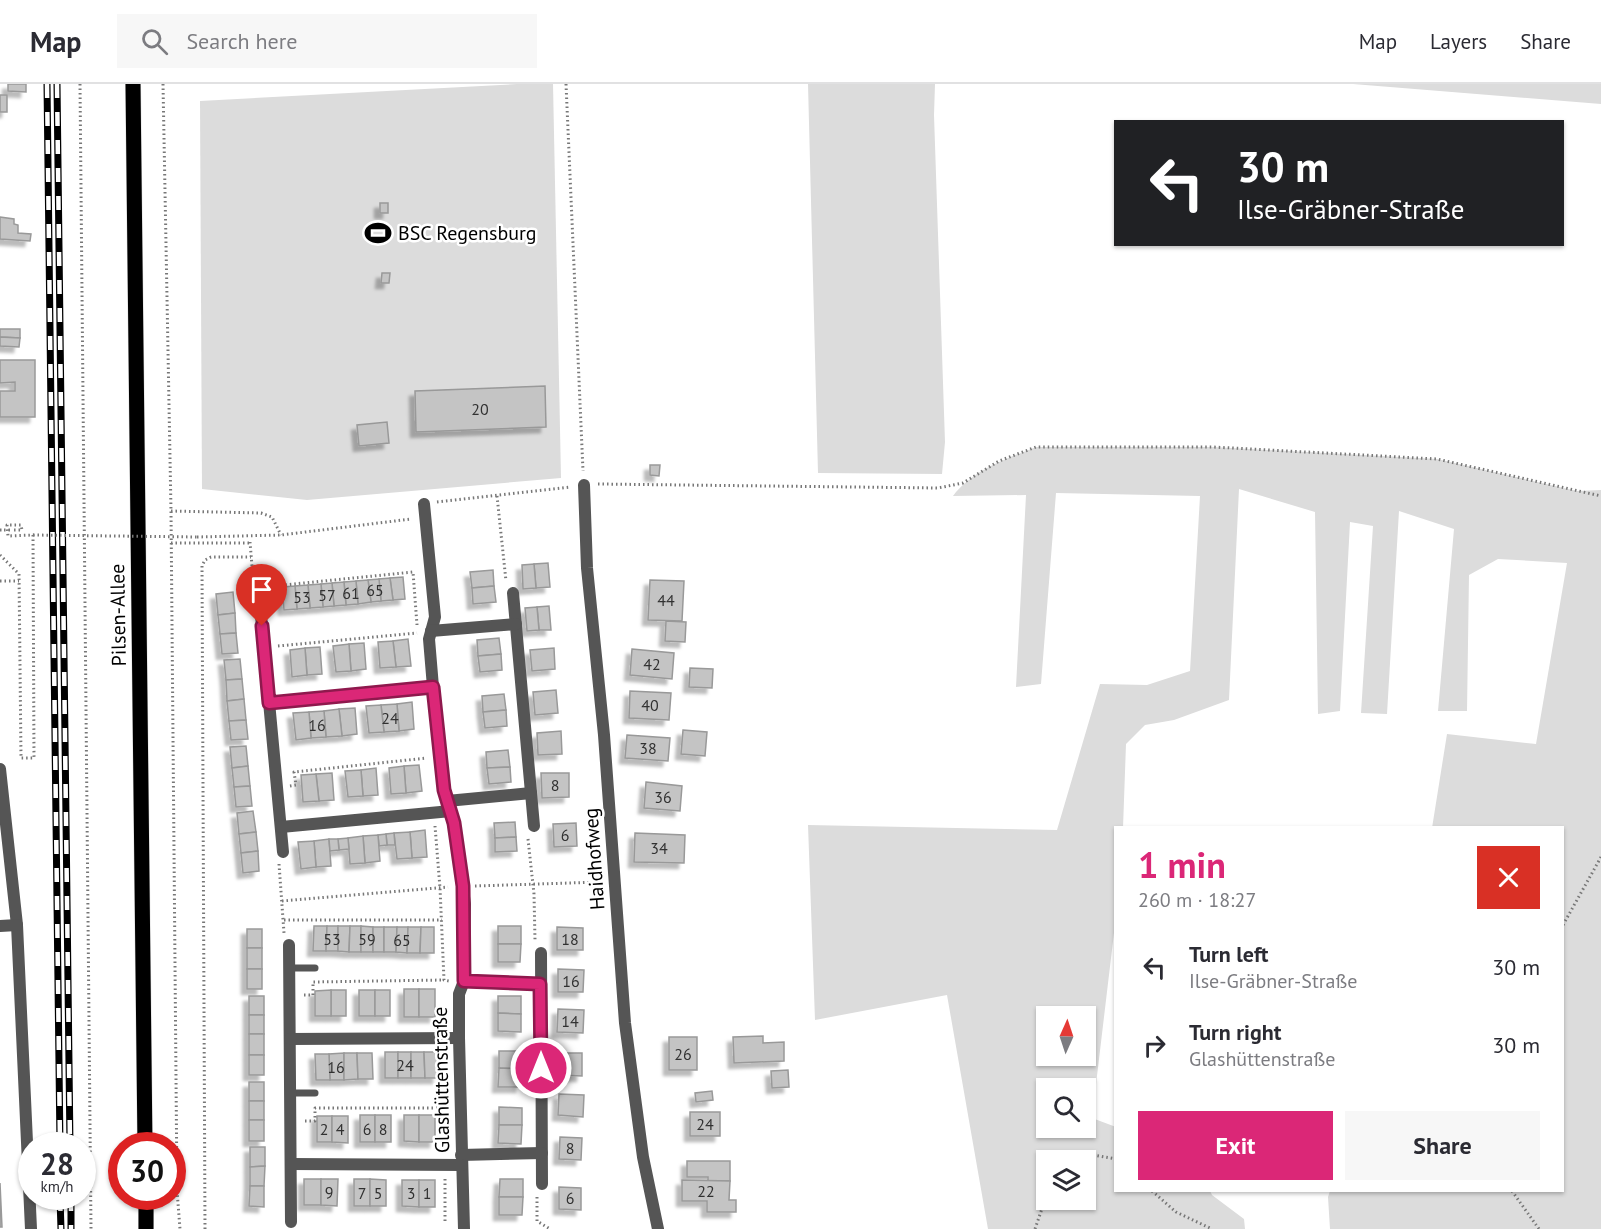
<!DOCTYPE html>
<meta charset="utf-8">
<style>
body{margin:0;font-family:"PT Sans",sans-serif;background:#f7f7f7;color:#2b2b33;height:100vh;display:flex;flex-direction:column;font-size:22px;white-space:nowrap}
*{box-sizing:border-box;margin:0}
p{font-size:20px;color:#7c7c81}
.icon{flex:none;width:33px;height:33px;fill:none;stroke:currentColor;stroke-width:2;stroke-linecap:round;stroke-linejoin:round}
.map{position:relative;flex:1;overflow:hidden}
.sheet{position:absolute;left:1114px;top:742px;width:450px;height:366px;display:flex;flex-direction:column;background:#fff;border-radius:0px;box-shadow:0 2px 4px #0004}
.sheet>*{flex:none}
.hud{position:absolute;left:1114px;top:36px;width:450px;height:126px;border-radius:0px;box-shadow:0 2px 4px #0004;background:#202124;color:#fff;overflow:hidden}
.needle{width:39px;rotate:3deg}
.buttons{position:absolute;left:1036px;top:922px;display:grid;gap:12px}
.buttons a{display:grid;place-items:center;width:60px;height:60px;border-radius:0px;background:#fff;box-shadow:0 2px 4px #0004;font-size:30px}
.speed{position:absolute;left:18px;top:1048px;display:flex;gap:12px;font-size:30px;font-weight:700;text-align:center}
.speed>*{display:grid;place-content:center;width:78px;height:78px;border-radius:50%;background:#fff;box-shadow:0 2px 4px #0004;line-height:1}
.speed small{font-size:15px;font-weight:400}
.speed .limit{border:9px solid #d22;background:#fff;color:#111}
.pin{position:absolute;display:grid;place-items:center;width:51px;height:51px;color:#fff;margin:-62px -26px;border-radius:50% 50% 50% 0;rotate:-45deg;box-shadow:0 0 6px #0007}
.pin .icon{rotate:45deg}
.me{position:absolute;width:66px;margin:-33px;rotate:0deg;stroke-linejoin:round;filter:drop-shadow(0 0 4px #0008)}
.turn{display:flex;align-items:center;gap:21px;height:126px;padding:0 24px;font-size:27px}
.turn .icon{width:78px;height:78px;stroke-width:2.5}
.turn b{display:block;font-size:42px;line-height:51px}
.round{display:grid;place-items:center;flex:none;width:63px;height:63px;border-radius:0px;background:#f7f7f7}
.headline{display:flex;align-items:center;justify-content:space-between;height:102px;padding:0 24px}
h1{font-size:36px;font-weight:700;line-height:45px;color:#db2777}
.action{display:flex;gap:12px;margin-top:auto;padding:12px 24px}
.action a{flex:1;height:69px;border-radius:0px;background:#db2777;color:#fff;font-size:24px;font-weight:700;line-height:69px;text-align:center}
.action a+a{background:#f7f7f7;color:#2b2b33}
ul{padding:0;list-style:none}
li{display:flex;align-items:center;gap:18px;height:78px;padding:0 24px}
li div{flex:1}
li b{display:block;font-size:22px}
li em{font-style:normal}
header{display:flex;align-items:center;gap:36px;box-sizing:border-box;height:84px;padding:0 30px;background:#fff;border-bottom:2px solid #e1e1e2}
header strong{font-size:28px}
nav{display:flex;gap:33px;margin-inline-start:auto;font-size:21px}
.search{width:420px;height:54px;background:#f7f7f7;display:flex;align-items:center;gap:15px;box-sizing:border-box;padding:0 21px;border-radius:0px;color:#7c7c81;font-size:22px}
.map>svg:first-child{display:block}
.green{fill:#dcdcdc;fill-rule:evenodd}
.building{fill:#c4c4c4;stroke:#999;stroke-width:1.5;filter:url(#shadow)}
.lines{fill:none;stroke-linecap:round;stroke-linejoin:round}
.primary-casing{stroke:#dbdbdb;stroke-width:16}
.path{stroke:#777;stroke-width:3;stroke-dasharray:1.5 3;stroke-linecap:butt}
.service{stroke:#555;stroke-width:7}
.minor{stroke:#555;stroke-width:12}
.primary{stroke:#000;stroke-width:15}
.rail-casing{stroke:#000;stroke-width:7}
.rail{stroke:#fff;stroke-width:4.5;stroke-dasharray:14;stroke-linecap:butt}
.path-bridge{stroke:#777;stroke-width:3;stroke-dasharray:1.5 3;stroke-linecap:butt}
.route-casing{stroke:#8e194d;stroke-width:15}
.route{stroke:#db2777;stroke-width:10}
.labels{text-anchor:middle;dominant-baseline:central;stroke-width:5;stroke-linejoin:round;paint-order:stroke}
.number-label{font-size:16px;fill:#313131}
.poi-label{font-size:20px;fill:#000;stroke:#fff;text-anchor:start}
.street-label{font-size:20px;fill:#000;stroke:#fff}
</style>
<header>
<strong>Map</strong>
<div class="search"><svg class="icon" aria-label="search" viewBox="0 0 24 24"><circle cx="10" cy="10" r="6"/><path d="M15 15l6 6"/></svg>Search here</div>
<nav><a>Map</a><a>Layers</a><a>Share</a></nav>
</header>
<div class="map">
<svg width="1601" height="1145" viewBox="0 0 1601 1145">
<defs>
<filter id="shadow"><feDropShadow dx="-5.5" dy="5.5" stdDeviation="1.5" flood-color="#0004"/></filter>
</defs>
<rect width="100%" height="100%" fill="#fff"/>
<g class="green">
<polygon points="517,0 553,0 561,394 307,416 202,405 200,17"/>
<polygon points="808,0 935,0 934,31 945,358 942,390 818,389"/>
<polygon points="1353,0 1601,0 1601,20"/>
<path d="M1036,363H1213L1437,375L1577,407L1601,406V1145H1330L1328,1113L1330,1107H1563V744H1432L1447,650L1536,660L1567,479L1498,475L1469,491L1467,627H1438L1454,445L1399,427L1387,630L1361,629L1373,442L1350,438L1340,627L1318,630L1315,428L1239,405L1229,616L1174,636L1145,641L1126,660L1123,744H1116V832L1092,1034L1116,1043V1107H1210L1212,1111L1244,1135L1245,1145H988L947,911L815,936L808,741L1057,746L1100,600L1147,601L1190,587L1200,412L1056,409L1041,600L1016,603L1026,411L953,412C973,386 1006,375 1036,363ZM1047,933H1086V972H1047ZM1047,1005H1086V1044H1047ZM1047,1077H1086V1116H1047Z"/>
</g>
<g class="building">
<polygon points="8,0 26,0 26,8 8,7"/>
<rect x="0" y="11" width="7" height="17"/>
<rect x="380" y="119" width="8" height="10"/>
<polygon points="0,133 14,135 14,140 18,141 18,149 31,150 30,157 0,155"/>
<polygon points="382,189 390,189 389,199 381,199"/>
<polygon points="0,245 20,245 20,254 0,253"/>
<polygon points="0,253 20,254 19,263 0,262"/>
<polygon points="0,276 35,276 35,333 0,333 0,307 15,307 15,298 0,299"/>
<polygon points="545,302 546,343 416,348 415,307"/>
<polygon points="387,338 389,359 359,362 357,341"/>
<polygon points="650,381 660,381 659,392 650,391"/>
<polygon points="548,479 550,503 536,504 534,480"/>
<polygon points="534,480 536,504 523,505 522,481"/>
<polygon points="493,486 494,502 472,504 470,488"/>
<polygon points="403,493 405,515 393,516 390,494"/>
<polygon points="390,494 393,516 381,517 379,495"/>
<polygon points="379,495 381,517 371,518 368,496"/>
<polygon points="368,496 371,518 358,520 356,497"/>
<polygon points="650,496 684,497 682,537 648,536"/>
<polygon points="356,497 358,520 346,521 344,498"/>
<polygon points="344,498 346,521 334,522 332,499"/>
<polygon points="332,499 334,522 323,523 321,500"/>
<polygon points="321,500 323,523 310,524 308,501"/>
<polygon points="308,501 310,524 297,525 295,502"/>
<polygon points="295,502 297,525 284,526 282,503"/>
<polygon points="494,502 496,518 473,520 472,504"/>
<polygon points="233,508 235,529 218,531 216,510"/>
<polygon points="549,522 551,546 539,546 537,523"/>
<polygon points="537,523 539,546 527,547 525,524"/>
<polygon points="235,529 236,549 220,550 218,531"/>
<polygon points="666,537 686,538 685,558 665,557"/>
<polygon points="236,549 238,569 222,570 220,550"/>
<polygon points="499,554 501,570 478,572 477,556"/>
<polygon points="408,555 411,582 396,583 393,557"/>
<polygon points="393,557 396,583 380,584 378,558"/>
<polygon points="364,559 366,585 351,587 349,560"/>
<polygon points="349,560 351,587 336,588 333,562"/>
<polygon points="320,563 322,590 307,591 305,564"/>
<polygon points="305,564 307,591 292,593 290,566"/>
<polygon points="554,564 555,585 532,587 530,566"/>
<polygon points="632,565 674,569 672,595 630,591"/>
<polygon points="501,570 502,586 480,588 478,572"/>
<polygon points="240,575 242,595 226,596 224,576"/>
<polygon points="690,584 713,585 712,604 689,603"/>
<polygon points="242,595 244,615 227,617 226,596"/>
<polygon points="556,606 558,629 535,631 533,608"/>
<polygon points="630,607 671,609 669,636 629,634"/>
<polygon points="504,610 506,626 483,628 482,612"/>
<polygon points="244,615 246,636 229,637 227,617"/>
<polygon points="412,618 414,645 399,647 397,620"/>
<polygon points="397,620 399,647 384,648 381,621"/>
<polygon points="381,621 384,648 369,649 366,622"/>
<polygon points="355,624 357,650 342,652 339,625"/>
<polygon points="339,625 342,652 326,653 324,627"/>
<polygon points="506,626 507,642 485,644 483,628"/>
<polygon points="324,627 326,653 311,654 309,628"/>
<polygon points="309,628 311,654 296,656 293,629"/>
<polygon points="246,636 248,655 231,656 229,637"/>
<polygon points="683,646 707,648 705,672 681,670"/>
<polygon points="561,647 562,670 538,671 537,649"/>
<polygon points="627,651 670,654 668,677 625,674"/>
<polygon points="246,662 248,682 232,684 230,663"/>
<polygon points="508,666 510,683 487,684 486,668"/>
<polygon points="419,681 422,707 406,709 404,682"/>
<polygon points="248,682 250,702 234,703 232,684"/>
<polygon points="404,682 406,709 391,710 389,684"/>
<polygon points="510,683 511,698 489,700 487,684"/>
<polygon points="376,684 378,711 363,712 361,686"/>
<polygon points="361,686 363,712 348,713 345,687"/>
<polygon points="332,689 334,716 319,717 316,690"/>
<polygon points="541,689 569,689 569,713 542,714"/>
<polygon points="316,690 319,717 303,718 301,691"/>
<polygon points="646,698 682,702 680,727 644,724"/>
<polygon points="250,702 252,722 236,723 234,703"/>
<polygon points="253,727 256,748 239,750 237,729"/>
<polygon points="515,738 516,753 495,754 494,739"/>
<polygon points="576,739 577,762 554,763 553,740"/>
<polygon points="425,746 427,773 412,774 410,748"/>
<polygon points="256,748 258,767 241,769 239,750"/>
<polygon points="410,748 412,774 397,775 394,749"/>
<polygon points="394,749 395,761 387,761 386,750"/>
<polygon points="635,749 685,751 684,779 634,778"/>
<polygon points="386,750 387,761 379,762 378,751"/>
<polygon points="378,751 380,777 365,779 363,752"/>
<polygon points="363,752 365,779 350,780 348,754"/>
<polygon points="516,753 517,767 495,768 495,754"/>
<polygon points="348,754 349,765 339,766 338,755"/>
<polygon points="329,755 331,782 316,783 314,757"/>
<polygon points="329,755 338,755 339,766 330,767"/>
<polygon points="314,757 316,783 301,785 298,758"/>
<polygon points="258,767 259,787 243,789 241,769"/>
<polygon points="314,842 327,842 326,867 313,867"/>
<polygon points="327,842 338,842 338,867 326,867"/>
<polygon points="338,842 350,842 349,868 338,867"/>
<polygon points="350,842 361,842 361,868 349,868"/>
<polygon points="361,842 373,843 373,868 361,868"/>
<rect x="498" y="842" width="23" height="18"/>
<rect x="373" y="843" width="11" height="25"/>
<polygon points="384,843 397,843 396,868 384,868"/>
<polygon points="397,843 408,843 407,869 396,868"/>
<polygon points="408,843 421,843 420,869 407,869"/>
<polygon points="421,843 434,843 434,869 420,869"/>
<polygon points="557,843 583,844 583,866 557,866"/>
<rect x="247" y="845" width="15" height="19"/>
<polygon points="498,860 521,860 520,878 498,878"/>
<rect x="247" y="864" width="15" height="21"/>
<rect x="247" y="885" width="15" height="20"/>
<polygon points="558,885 584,886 583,908 558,908"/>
<rect x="404" y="905" width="15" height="28"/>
<rect x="419" y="905" width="16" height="28"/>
<rect x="331" y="906" width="15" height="26"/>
<polygon points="331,906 331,932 315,932 315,907"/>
<rect x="359" y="906" width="16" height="26"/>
<rect x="375" y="906" width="15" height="26"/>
<rect x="249" y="912" width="15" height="19"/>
<polygon points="498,912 521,912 521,930 498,929"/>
<polygon points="558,925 584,926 583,949 557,948"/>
<polygon points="498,929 521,930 521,948 498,947"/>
<rect x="249" y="931" width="15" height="19"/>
<rect x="249" y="950" width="15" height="21"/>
<polygon points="763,952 763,959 784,958 784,977 734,979 733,953"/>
<rect x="669" y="953" width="28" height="33"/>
<polygon points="499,967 522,967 522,985 499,984"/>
<rect x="385" y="968" width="13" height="26"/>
<rect x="398" y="968" width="13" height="26"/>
<polygon points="411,968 424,968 425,994 411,994"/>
<polygon points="424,968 438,968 438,994 425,994"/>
<polygon points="344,969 344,996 330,996 329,970"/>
<polygon points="344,969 357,969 358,995 344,996"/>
<polygon points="357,969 372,969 373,995 358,995"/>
<polygon points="558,969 582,969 582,992 558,991"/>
<polygon points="315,970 329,970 330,996 316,996"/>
<rect x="249" y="971" width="15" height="20"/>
<polygon points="499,984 522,985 521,1003 498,1003"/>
<polygon points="788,986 789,1003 772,1004 771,987"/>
<rect x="249" y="998" width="15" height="19"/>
<polygon points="712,1007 713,1016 696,1018 695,1009"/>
<polygon points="559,1010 584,1011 583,1033 558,1031"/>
<rect x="249" y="1017" width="15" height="19"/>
<polygon points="499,1023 522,1024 522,1041 499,1041"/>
<rect x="690" y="1028" width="30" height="24"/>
<rect x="360" y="1031" width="15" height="27"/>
<rect x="375" y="1031" width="16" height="27"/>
<polygon points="404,1031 419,1031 419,1058 404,1057"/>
<rect x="419" y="1031" width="16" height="27"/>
<rect x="317" y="1032" width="15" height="26"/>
<polygon points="332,1032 348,1032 348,1059 332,1058"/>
<rect x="249" y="1036" width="15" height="21"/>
<polygon points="499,1041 522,1041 521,1060 498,1059"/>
<polygon points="560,1053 582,1054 581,1076 559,1075"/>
<polygon points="250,1063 265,1063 265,1082 250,1083"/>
<polygon points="687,1077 730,1077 730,1097 708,1097 708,1093 687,1093"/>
<polygon points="265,1082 264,1102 250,1102 250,1083"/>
<rect x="304" y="1095" width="17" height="26"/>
<polygon points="321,1095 338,1095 337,1122 321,1121"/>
<rect x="354" y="1095" width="16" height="27"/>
<polygon points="370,1095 386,1096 386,1122 370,1122"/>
<polygon points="500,1095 523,1095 523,1113 499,1113"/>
<polygon points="402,1096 419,1096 419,1123 402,1122"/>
<rect x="419" y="1096" width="16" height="27"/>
<polygon points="682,1096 730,1097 729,1116 736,1116 736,1128 707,1128 707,1117 682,1117"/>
<polygon points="0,1099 2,1143 0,1143"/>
<polygon points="250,1102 264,1102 264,1123 249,1122"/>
<polygon points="559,1103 581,1104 581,1126 559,1125"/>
<polygon points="499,1113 523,1113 522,1131 499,1131"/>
</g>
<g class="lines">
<g class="primary-casing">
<g id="primary">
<polyline points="133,0 145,1062"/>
<polyline points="146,1113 146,1145"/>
</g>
</g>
<g class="path">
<polyline points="80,0 91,1145"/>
<polyline points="163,0 171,427 177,1106 180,1145"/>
<polyline points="566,0 583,387"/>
<polyline points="598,400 938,404 963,399 999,377 1036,363 1213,363 1437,375 1601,412"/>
<polyline points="497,412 506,497"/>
<polyline points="437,418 571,403"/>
<polyline points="171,427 261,429 272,433 281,451"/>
<polyline points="0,446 4,446"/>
<polyline points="197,453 281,451 411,435"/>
<polyline points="250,458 254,506"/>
<polyline points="171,459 250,459"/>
<polyline points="0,471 19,490 21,674 34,674 33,451 8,452 7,441 21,441 22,446 13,446"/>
<polyline points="0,497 19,497"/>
<polyline points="254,504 413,488 417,541"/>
<polyline points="278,562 417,549"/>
<polyline points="290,702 296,701 294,688 427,674"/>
<polyline points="435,742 440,804 444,896 449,897"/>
<polyline points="528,755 534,810 535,856"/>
<polyline points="279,780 284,849"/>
<polyline points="475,802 601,798"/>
<polyline points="282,817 448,803"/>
<polyline points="284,836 442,836"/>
<polyline points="1563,841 1601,773"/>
<polyline points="304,911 313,911 313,898 444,896"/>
<polyline points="305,1037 315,1037 315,1024 448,1024"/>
<polyline points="1076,1077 1093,1071 1116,1075"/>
<polyline points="445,1095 445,1140"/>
<polyline points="1152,1107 1176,1128 1212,1145"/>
<polyline points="1512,1107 1539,1145"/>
<polyline points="537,1113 537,1137 550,1145"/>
<polyline points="205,1145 202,482 205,476 211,473 251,473"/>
<polyline points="1035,1145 1047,1110"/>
</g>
<g class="service">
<polyline points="290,884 315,884"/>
<polyline points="291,1009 315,1009"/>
</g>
<g class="minor">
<polyline points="584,401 587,484 604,651 625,939 643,1073 658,1145"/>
<polyline points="424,420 435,533 429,555 433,603 444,706 454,739 465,820 464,897 459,910 459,954 464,1145"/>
<polyline points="513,509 534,742"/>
<polyline points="260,521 283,768"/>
<polyline points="431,547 516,540"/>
<polyline points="269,619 433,603"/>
<polyline points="0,685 17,841 31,1145"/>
<polyline points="447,717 531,709"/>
<polyline points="281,743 451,727"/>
<polyline points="0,842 17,841"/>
<polyline points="289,861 291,1138"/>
<polyline points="541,869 542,1100"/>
<polyline points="464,897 540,900"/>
<polyline points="290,955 459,954"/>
<polyline points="461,1071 542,1069"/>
<polyline points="291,1080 462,1081"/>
</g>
<use href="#primary" class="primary"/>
<g class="rail-casing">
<g id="rail">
<polyline points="47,0 60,1062"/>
<polyline points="57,0 70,1062"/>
<polyline points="60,1113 61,1145"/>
<polyline points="71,1113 71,1145"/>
</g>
</g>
<use href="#rail" class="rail"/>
<g class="path-bridge">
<polyline points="4,446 13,446"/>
<polyline points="33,451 197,453"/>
</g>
</g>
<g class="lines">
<g class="route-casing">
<polyline id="route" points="262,542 269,619 433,603 444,706 454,739 463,802 464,897 540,900 541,984"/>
</g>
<use href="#route" class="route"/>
</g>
<defs>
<g id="stadium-bare" transform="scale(2.07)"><path d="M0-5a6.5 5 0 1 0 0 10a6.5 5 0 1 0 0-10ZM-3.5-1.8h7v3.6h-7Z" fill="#000" stroke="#fff" stroke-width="2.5" paint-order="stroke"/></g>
</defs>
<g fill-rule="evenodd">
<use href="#stadium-bare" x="378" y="149"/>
</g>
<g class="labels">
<g class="number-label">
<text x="480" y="325">20</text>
<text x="375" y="506">65</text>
<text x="351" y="509">61</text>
<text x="327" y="511">57</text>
<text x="302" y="513">53</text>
<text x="666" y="516">44</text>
<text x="652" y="580">42</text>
<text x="650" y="621">40</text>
<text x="390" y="634">24</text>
<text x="317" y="641">16</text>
<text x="648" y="664">38</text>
<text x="555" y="701">8</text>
<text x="663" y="713">36</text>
<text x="565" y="751">6</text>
<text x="659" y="764">34</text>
<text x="332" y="855">53</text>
<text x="367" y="855">59</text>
<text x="570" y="855">18</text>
<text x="402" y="856">65</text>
<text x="571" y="897">16</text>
<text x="570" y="937">14</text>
<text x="683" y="970">26</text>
<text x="405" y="981">24</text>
<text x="336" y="983">16</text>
<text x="705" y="1040">24</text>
<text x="324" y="1045">2</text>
<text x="340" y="1045">4</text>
<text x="367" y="1045">6</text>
<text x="383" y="1045">8</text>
<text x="570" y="1064">8</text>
<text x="706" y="1107">22</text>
<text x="329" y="1108">9</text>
<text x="362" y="1109">7</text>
<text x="378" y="1109">5</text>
<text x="411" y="1109">3</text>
<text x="427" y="1109">1</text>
<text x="570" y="1114">6</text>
</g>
<g class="poi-label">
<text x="398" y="149">BSC Regensburg</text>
</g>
<g class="street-label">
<text transform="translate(118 531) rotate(-91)">Pilsen-Allee</text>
<text transform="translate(594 775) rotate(-94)">Haidhofweg</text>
<text transform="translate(441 996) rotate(-91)">Glashüttenstraße</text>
</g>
</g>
</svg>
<div class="buttons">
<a><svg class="needle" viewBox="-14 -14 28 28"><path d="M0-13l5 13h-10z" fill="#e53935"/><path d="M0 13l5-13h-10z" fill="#7c7c81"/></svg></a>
<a><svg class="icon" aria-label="search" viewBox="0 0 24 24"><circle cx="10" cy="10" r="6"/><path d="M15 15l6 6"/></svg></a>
<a><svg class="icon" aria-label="layers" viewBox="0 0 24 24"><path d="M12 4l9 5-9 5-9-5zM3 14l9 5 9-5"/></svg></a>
</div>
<div class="speed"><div>28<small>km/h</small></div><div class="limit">30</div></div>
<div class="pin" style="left:262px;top:542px;background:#d93025"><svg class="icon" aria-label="arrive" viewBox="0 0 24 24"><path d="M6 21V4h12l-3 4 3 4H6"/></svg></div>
<svg class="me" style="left:541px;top:984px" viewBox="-20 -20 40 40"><circle r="17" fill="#db2777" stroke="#fff" stroke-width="3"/><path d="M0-11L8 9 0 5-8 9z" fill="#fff"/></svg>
<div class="hud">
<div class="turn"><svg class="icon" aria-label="left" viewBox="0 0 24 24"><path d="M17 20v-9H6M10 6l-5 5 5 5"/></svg><div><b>30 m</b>Ilse-Gräbner-Straße</div></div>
</div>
<section class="sheet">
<div class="headline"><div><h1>1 min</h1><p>260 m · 18:27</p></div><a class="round" style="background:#d93025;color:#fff"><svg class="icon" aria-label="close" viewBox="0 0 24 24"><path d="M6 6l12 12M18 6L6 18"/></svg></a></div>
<ul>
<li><svg class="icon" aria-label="left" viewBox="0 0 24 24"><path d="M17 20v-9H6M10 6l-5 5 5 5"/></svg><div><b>Turn left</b><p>Ilse-Gräbner-Straße</p></div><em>30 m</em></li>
<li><svg class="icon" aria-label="right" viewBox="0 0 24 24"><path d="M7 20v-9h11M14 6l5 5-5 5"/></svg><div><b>Turn right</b><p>Glashüttenstraße</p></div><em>30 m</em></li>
</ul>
<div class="action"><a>Exit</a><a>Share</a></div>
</section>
</div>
